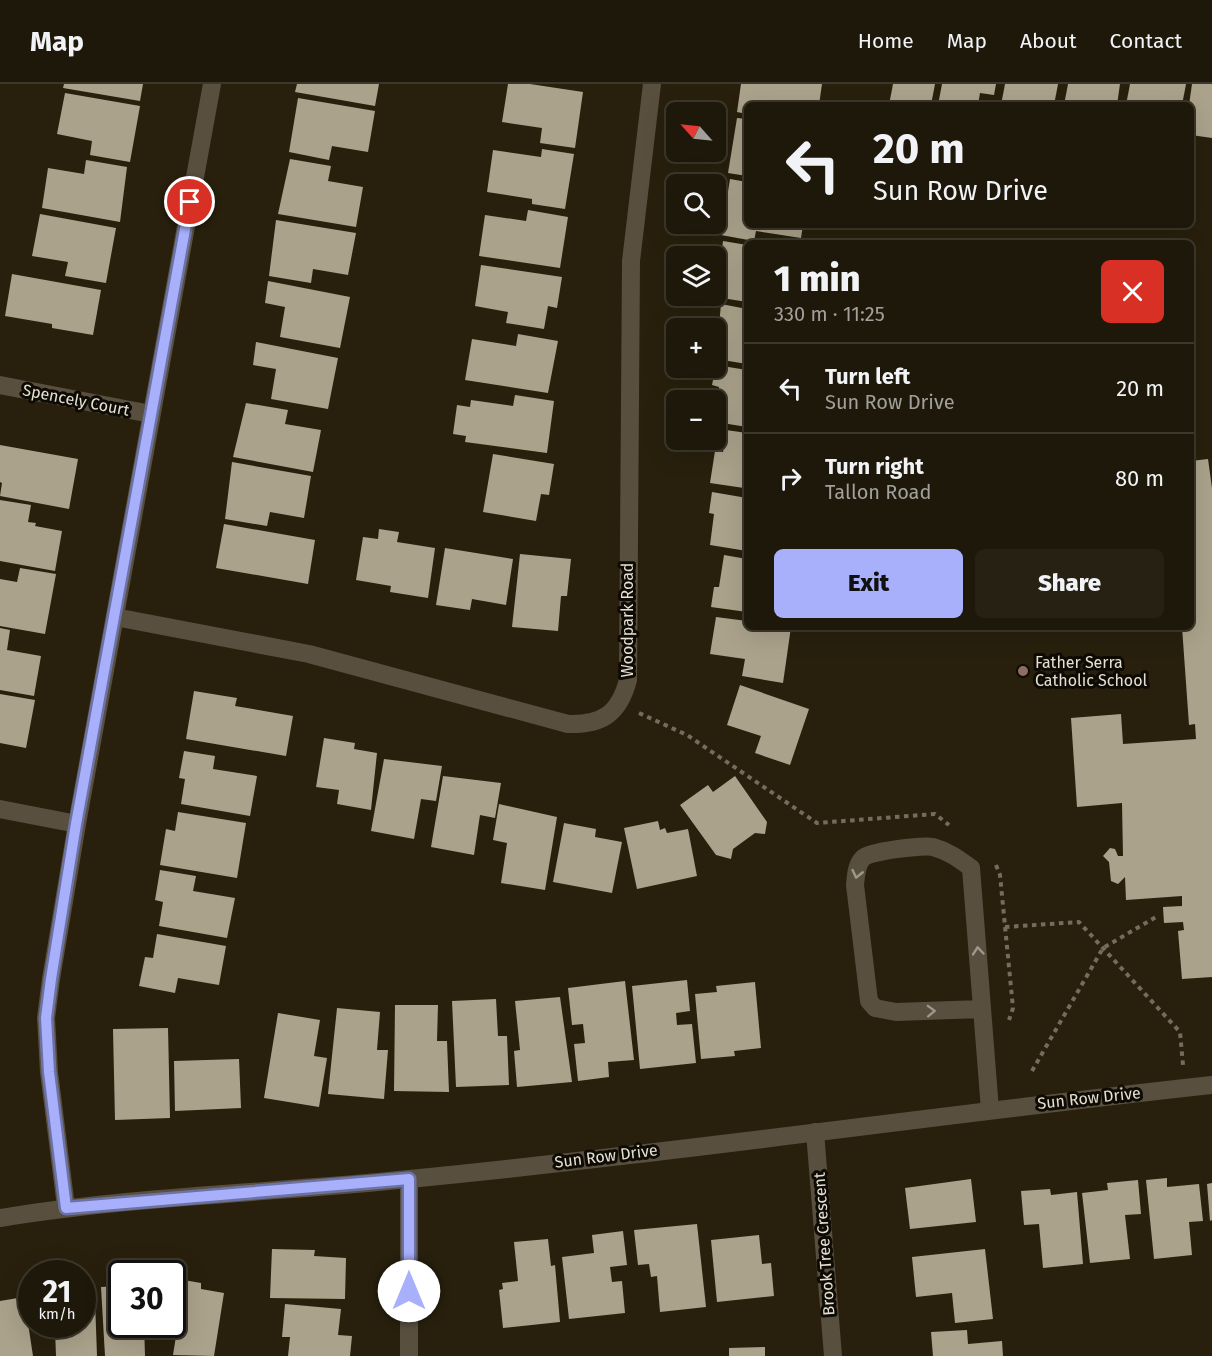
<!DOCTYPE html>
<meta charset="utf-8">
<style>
body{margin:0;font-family:"Fira Sans",sans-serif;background:#262113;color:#f1f3f6;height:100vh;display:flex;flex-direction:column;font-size:22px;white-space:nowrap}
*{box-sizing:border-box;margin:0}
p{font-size:20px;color:#a1a09c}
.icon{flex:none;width:33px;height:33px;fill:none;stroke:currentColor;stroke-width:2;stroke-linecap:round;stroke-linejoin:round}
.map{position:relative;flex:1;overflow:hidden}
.panel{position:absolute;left:744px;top:156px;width:450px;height:390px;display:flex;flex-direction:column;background:#1e180a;border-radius:9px;box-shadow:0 6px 24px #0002,0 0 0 2px #3c372b}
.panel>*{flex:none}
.banner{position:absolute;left:744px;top:18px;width:450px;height:126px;border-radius:9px;box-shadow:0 6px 24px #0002,0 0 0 2px #3c372b;background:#1e180a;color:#f1f3f6;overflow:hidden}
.needle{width:39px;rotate:297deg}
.fabs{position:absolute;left:666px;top:18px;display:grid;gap:12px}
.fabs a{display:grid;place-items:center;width:60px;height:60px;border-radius:9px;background:#1e180a;box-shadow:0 6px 24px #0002,0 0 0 2px #3c372b;font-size:30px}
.speed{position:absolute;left:18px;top:1176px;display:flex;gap:12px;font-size:30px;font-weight:700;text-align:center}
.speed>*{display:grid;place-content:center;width:78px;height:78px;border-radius:50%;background:#1e180a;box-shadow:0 6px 24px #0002,0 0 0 2px #3c372b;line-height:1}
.speed small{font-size:15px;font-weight:400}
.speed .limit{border:3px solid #111;border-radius:9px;background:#fff;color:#111}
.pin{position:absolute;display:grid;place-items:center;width:51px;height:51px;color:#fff;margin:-26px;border:3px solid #fff;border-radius:50%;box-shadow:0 2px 6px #0007}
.me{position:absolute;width:66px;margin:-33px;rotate:0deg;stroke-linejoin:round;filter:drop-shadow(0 0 4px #0008)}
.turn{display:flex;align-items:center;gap:21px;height:126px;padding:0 30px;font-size:27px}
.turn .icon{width:78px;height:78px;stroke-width:2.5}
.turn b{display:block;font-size:42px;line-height:51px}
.round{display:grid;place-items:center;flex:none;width:63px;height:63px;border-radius:9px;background:#262113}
.summary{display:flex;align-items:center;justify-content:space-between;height:102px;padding:0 30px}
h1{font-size:36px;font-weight:800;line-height:45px}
.action{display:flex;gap:12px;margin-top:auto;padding:12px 30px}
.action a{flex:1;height:69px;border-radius:9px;background:#a8b0fc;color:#111;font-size:24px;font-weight:800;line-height:69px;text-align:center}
.action a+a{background:#262113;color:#f1f3f6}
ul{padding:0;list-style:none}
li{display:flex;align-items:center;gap:18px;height:90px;padding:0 30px;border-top:2px solid #3c372b}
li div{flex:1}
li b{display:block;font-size:22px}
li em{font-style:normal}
header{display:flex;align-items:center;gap:36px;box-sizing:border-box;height:84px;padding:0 30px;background:#1e180a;border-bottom:2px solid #3c372b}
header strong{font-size:28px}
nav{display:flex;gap:33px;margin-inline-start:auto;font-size:21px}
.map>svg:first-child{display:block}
.building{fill:#aba28b}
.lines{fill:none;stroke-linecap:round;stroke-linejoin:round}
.path{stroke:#746d5d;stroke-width:4;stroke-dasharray:4.5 4.5;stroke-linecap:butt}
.minor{stroke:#584f3f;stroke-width:18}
.oneway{stroke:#9e988a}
.route-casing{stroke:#6d72a4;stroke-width:15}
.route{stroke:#a8b0fc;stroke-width:10}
.education-dot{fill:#8d6e63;stroke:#0e0a04;stroke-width:2}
.labels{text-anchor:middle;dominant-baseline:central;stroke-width:6;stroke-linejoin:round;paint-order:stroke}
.street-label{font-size:16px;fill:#e5e0d4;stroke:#0e0a04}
.poi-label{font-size:16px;fill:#e5e0d4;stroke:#0e0a04;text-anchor:start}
</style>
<header>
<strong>Map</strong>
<nav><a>Home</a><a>Map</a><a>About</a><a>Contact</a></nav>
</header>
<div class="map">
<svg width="1212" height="1272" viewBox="0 0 1212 1272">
<rect width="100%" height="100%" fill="#28200d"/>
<g class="building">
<polygon points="64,0 143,0 140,17 63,4"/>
<polygon points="297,0 379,0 375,22 295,8"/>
<polygon points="508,0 530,0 583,8 575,64 540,59 542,44 502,38"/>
<polygon points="741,0 822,0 819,21 747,21 747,30 737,28"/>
<polygon points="893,0 935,0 931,21 889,21"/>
<polygon points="942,0 996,0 994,11 980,9 978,21 938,21"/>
<polygon points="1005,0 1058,0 1054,21 1001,21"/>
<polygon points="1068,0 1120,0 1117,21 1064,21"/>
<polygon points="1130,0 1186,0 1182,21 1126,21"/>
<polygon points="1192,0 1212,0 1212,54 1191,51 1191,21 1189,21"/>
<polygon points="65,9 140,22 130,78 90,71 92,57 57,50"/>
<polygon points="298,14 375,27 368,68 332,62 329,76 289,68"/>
<polygon points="737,34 747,35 747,92 728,89"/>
<polygon points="542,65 574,70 565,125 532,120 532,115 487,108 493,66 541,73"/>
<polygon points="290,75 331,82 328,97 363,103 356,143 278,130"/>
<polygon points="86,76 127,83 120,138 42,124 48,84 84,90"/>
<polygon points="730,95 747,98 747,141 803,141 801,154 756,147 754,157 721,151"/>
<polygon points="528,126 568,133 560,184 479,172 485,131 526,137"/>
<polygon points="40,130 116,144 106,199 65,192 68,178 32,172"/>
<polygon points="276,136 356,149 348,191 313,185 311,199 269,192"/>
<polygon points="723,157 747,161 747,218 716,213"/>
<polygon points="481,181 562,193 557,224 548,222 544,245 506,239 508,228 475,222"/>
<polygon points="12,190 101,206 93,251 52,244 52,240 5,232"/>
<polygon points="268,197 350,213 340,264 280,253 285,223 265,219"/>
<polygon points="721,220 747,225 747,280 716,275"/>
<polygon points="518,250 558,257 548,309 465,296 472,255 516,262"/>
<polygon points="256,258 338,274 328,325 271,315 276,285 253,281"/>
<polygon points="716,281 747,286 747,343 716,338 719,303 712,301"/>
<polygon points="515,311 554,317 547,369 465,358 466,352 453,350 457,321 470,323 471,316 513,322"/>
<polygon points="246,319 288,326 285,340 321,346 313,388 233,373"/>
<polygon points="726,346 747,349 744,404 710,399 715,367 723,368"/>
<polygon points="0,361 78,375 69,425 0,412 2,399 0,398"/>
<polygon points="493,370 554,380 549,411 541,410 536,437 483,428"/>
<polygon points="1208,375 1212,404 1212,893 1182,895 1178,847 1184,846 1183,838 1164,839 1163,823 1182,822 1182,812 1126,816 1125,793 1118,800 1111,797 1109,778 1103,772 1110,764 1115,765 1118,772 1123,772 1122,719 1077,723 1071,634 1121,630 1123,660 1196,655 1195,640 1189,641 1182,543 1191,543 1191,377"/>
<polygon points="232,378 311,392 304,434 270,428 267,442 225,435"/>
<polygon points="712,408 747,414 747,467 710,461 714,430 709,429"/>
<polygon points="0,416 31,421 28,438 36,439 35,442 62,447 55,487 0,477"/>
<polygon points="224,440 315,456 308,500 216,484"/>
<polygon points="379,445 399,448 397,458 435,464 428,514 390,508 391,502 356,496 363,453 378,455"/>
<polygon points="445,464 513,475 506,521 472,515 470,526 436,521"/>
<polygon points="520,470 571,475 567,512 561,512 558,547 512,543"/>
<polygon points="724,471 747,475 747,528 711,523 714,503 719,503"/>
<polygon points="20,484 56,490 45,550 0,542 0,495 17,498"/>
<polygon points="716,533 747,537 747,543 791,543 783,599 742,592 745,575 710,570"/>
<polygon points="0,544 10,546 7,566 41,572 34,612 0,606"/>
<polygon points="740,601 809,625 790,681 755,669 761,652 727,641"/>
<polygon points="194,607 237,614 235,622 293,632 286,672 186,655"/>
<polygon points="0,610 35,616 26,664 0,659"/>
<polygon points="324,654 355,659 354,665 377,669 371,726 337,720 339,706 316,703"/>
<polygon points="184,667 215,672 213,685 257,692 250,732 181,720 185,695 179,694"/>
<polygon points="384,675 442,682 436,717 421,715 414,755 371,747"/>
<polygon points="443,692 501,699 495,734 480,731 474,771 431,763"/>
<polygon points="735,692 767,738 765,750 755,749 733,765 731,775 716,771 680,721 708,701 713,708"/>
<polygon points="499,720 557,733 545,806 501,799 507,759 493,756"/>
<polygon points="178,728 246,739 237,794 160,781 166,745 175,747"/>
<polygon points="658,737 660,746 665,744 667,749 688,745 697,792 637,805 624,744"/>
<polygon points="564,739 596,745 595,753 622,758 612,809 553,798"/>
<polygon points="160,786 196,792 193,807 235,814 227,854 159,842 163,818 155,816"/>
<polygon points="157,850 226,862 219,901 178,894 175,909 139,902 145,873 153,874"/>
<polygon points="687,896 690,927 676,929 677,941 692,940 696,979 640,985 632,902"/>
<polygon points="625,897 634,976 608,978 609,993 578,997 574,960 585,959 583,940 572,941 568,904"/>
<polygon points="755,898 761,964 734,967 735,972 701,975 695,910 717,908 716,902"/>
<polygon points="560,913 572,998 517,1003 514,967 520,966 515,917"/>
<polygon points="496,915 498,952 507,952 509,1001 456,1003 452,917"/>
<polygon points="395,921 438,921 437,957 447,957 449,1008 394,1007"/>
<polygon points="337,924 380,928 377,966 388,966 384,1015 328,1010"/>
<polygon points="278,929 320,936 314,972 327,974 319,1023 264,1014"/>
<polygon points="168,944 170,1034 115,1036 113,945"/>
<polygon points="239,975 241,1024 175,1027 174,977"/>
<polygon points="1167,1094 1167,1103 1199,1100 1203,1137 1189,1138 1192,1171 1154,1175 1146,1096"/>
<polygon points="971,1095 976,1138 910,1145 905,1104"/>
<polygon points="1138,1096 1141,1130 1125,1131 1130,1175 1090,1179 1082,1109 1108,1106 1107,1099"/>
<polygon points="1212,1099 1212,1136 1210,1137 1207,1100"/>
<polygon points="1050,1105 1051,1111 1077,1108 1083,1180 1043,1184 1039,1140 1024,1141 1021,1107"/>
<polygon points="697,1140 706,1223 660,1228 657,1192 651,1193 649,1180 638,1181 634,1146"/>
<polygon points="623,1147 627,1181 610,1183 612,1198 622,1197 625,1229 569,1235 562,1173 594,1169 592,1151"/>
<polygon points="759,1151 762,1180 771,1179 774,1212 717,1218 711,1156"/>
<polygon points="548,1155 551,1182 555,1181 560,1238 503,1244 499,1206 503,1205 502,1199 518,1197 514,1158"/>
<polygon points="272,1165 315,1166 314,1172 346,1174 345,1215 270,1214"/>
<polygon points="985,1165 993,1235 955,1239 952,1209 916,1213 912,1173"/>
<polygon points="172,1194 201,1199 201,1205 224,1209 214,1272 173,1271 180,1227 172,1226"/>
<polygon points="122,1202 122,1240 144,1240 145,1272 105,1272 101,1203"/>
<polygon points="82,1210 91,1210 92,1216 95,1216 97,1272 56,1272 55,1245 41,1245 40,1240 82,1240"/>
<polygon points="24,1213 33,1272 0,1272 0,1217"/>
<polygon points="285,1220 341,1225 338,1251 352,1252 350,1272 288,1272 290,1253 282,1253"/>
<polygon points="967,1246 968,1260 1002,1257 1003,1272 933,1272 931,1248"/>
<polygon points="765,1263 765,1272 729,1272 729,1264"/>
</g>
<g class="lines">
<g class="path">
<polyline points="639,629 687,651 817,739 935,730 949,741"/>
<polyline points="996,781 1000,791 1013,924 1009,936"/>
<polyline points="1005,843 1079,838 1180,948 1183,981"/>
<polyline points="1032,987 1103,864 1156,833"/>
</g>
<g class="minor">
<polyline points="0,301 151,330"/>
<path d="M115,533L309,570L568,640C602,641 619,630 628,596L631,177L652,0"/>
<polyline points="0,725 77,740"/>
<path d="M982,925L896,928L875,924L869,917L855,801C856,792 856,781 863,774C870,767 923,761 933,763C948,767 959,775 971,784C977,865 984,945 990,1026"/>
<polyline points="815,1048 833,1272"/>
<polyline points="66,1123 49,988 46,934 51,895 77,740 212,0"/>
<path d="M0,1134C135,1112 272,1109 409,1095C677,1069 944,1030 1212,1001"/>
<polyline points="409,1272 409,1095"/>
</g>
</g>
<defs><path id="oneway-chevron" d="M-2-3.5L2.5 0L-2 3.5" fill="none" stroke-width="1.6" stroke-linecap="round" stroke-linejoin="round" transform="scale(1.5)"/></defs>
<g class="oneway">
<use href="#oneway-chevron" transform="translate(857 790) rotate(103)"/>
<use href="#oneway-chevron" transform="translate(978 867) rotate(-95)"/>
<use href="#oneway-chevron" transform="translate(931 927) rotate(-2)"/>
</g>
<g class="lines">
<g class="route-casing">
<polyline id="route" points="190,118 76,740 51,895 46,934 49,988 66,1124 409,1095 409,1207"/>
</g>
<use href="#route" class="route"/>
</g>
<circle class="education-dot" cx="1023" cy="587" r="6"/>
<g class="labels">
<g class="street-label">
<text transform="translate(76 316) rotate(11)">Spencely Court</text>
<text transform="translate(627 536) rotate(-90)">Woodpark Road</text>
<text transform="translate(1089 1014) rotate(-6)">Sun Row Drive</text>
<text transform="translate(606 1072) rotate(-7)">Sun Row Drive</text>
<text transform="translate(824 1160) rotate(-94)">Brook Tree Crescent</text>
</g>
<g class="poi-label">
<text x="1035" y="578">Father Serra<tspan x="1035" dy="18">Catholic School</tspan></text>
</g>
</g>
</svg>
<div class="fabs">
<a><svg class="needle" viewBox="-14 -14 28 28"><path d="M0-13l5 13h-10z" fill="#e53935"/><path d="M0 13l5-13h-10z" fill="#a1a09c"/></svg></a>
<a><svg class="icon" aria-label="search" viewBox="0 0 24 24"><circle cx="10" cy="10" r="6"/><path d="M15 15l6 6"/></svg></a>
<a><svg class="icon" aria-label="layers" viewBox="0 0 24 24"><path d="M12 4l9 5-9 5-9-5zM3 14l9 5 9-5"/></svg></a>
<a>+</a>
<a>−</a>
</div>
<div class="speed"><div>21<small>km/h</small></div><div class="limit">30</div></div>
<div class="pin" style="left:190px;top:118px;background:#d93025"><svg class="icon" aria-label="arrive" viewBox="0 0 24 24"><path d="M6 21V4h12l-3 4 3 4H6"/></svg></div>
<svg class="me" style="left:409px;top:1207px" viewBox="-20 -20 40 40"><circle r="19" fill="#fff"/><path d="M0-13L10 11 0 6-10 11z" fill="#a8b0fc"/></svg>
<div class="banner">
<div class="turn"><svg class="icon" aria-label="left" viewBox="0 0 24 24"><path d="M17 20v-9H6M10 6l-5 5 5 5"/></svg><div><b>20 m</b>Sun Row Drive</div></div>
</div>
<section class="panel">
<div class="summary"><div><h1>1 min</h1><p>330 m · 11:25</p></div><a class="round" style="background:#d93025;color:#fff"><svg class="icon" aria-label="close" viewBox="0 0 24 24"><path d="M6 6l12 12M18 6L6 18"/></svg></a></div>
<ul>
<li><svg class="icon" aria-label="left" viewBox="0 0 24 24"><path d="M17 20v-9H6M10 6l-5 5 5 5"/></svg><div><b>Turn left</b><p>Sun Row Drive</p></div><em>20 m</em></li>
<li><svg class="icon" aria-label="right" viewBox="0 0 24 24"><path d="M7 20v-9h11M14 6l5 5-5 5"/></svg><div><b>Turn right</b><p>Tallon Road</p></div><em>80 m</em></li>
</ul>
<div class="action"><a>Exit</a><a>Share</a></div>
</section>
</div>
